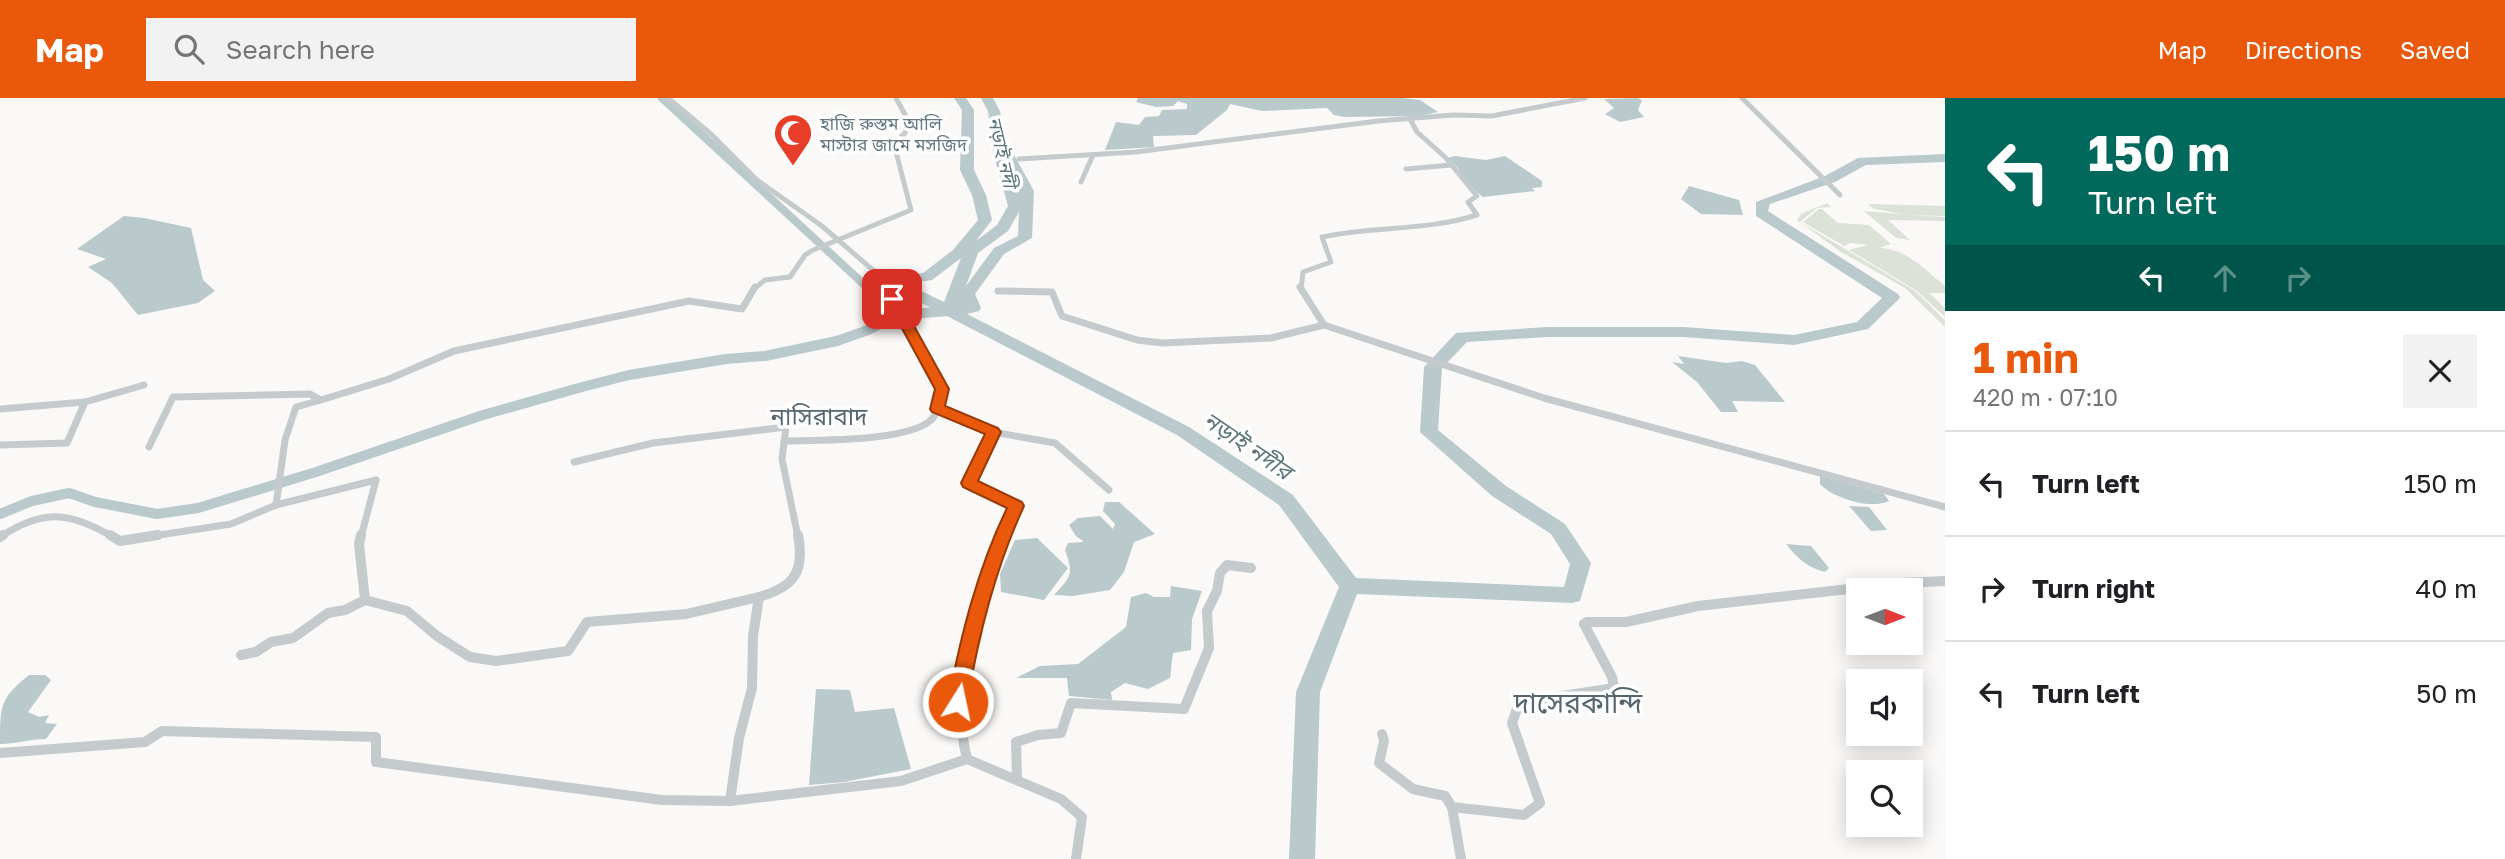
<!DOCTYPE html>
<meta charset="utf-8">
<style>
body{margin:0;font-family:"Golos Text","Noto Sans Bengali",sans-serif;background:#f2f2f2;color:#202124;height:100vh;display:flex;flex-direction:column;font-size:26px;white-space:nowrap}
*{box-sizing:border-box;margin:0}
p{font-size:23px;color:#757577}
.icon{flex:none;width:38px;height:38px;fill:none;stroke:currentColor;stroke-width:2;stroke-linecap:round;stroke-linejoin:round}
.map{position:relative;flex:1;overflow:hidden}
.drawer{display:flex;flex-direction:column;background:#fff;width:560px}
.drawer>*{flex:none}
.top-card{background:#00695c;color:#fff;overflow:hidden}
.needle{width:46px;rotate:90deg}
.tools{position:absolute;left:1846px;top:480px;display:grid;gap:14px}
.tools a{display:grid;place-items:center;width:77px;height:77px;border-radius:0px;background:#fff;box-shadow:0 4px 18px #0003;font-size:35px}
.pin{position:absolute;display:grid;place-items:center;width:60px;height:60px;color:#fff;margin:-30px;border-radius:14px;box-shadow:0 4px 10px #0006}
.me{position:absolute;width:77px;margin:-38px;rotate:10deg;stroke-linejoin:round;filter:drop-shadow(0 0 5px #0008)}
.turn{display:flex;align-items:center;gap:24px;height:147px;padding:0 28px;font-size:32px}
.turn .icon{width:91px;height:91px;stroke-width:2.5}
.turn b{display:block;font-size:49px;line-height:60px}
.lanes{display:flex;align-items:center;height:66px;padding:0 28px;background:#0003;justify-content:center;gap:35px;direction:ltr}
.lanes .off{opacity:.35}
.round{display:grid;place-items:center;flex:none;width:74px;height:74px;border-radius:0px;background:#f2f2f2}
.overview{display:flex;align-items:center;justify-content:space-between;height:119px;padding:0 28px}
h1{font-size:42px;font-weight:700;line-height:52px;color:#ea580c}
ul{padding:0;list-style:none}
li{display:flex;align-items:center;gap:21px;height:105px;padding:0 28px;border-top:2px solid #e0e0e0}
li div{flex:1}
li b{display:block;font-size:26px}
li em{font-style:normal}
header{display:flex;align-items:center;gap:42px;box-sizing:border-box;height:98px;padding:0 35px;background:#ea580c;color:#fff}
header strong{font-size:33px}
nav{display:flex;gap:38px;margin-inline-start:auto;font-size:24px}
.search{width:490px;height:63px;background:#f2f2f2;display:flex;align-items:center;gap:18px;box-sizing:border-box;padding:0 24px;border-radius:0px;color:#757577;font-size:26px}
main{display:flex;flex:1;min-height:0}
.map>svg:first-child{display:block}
.green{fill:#dce2d8}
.water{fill:#bac9cb}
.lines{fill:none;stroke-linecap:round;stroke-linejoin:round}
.canal-far1{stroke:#bac9cb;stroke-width:8}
.canal{stroke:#bac9cb;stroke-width:10}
.river{fill:#bac9cb;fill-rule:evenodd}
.street-far2{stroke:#c5cacd;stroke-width:5}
.street-far1{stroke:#c5cacd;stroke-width:7}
.street{stroke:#c5cacd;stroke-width:10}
.route{fill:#ea580c;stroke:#983908;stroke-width:2}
.labels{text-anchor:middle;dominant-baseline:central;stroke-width:7;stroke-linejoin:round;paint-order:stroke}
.far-poi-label{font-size:18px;fill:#647983;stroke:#fff;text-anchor:start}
.far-water-label{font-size:19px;font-style:italic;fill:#5e787c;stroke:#fff}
.water-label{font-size:23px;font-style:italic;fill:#5e787c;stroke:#fff}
.quarter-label{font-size:24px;fill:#56666e;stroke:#fff}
.near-quarter-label{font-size:28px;fill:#56666e;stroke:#fff}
</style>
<header>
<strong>Map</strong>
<div class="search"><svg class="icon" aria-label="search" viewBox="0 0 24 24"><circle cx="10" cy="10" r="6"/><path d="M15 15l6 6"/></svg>Search here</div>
<nav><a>Map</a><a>Directions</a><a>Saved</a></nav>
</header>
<main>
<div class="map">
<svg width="1945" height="761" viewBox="0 0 1945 761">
<rect width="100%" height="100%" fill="#faf9f7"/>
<g class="green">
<polygon points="1827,105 1831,109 1817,110 1800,124 1915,193 1945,222 1945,229 1905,190 1841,154 1797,122 1801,116"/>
<polygon points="1868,106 1945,108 1945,118 1905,117 1945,119 1945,123 1888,122 1910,142 1896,140 1864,113 1903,116 1874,111"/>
<path d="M1819,111H1822L1838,125L1869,127L1891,146L1879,150C1907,151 1924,171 1945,188V195H1929L1945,210V219L1917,193L1849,152L1868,147L1851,145L1844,148L1803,124Z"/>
</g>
<g class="water">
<polygon points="1138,0 1403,0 1420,2 1438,14 1419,18 1344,19 1334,17 1327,10 1262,13 1230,6 1227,12 1196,37 1153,38 1154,49 1105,52 1116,24 1139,27 1145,19 1159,18 1162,12 1187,11 1187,6 1178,3 1173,8 1156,9 1136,4"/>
<polygon points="1638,0 1642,2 1638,12 1644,19 1620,24 1605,16 1614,10 1604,1"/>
<polygon points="1454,58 1486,62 1505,58 1542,83 1542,89 1532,90 1535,93 1483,99 1461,80 1458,70 1448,60"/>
<polygon points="1689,88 1739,102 1743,117 1701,116 1681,101"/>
<polygon points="124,118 144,120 191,130 203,182 215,193 198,205 138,217 112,185 88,169 106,161 77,151"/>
<polygon points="1678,258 1726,265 1742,263 1755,267 1785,304 1732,303 1738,314 1721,314 1697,284 1672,264 1684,266"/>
<path d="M1820,378L1884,396L1889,403C1870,412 1833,400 1820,386Z"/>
<path d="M1105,404H1119L1155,436L1134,444L1124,474L1110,492L1073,498L1054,497C1071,479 1074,476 1065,452L1068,445L1084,444L1076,438L1069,427L1078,420L1100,418L1113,431L1115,426L1103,413Z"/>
<polygon points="1849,408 1869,409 1887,432 1871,433"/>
<polygon points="1037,440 1068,470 1044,502 1001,494 1000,476 1015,442"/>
<path d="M1786,446L1811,448L1829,470L1825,474C1807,469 1798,461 1786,446Z"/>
<polygon points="1171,488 1202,493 1192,521 1191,552 1173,555 1170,580 1148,591 1125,585 1111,594 1112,602 1069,598 1067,580 1016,580 1040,568 1078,566 1126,529 1131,499 1146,495 1154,499 1170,499"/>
<path d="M29,577H45L51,582L28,614L39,619L49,617L45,625L57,626L46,641C30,641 16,646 0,646C0,608 0,600 29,577Z"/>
<polygon points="816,591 850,592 855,614 894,610 911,671 844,684 809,687"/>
</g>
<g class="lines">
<polyline class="canal-far1" points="662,0 869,191"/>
<g class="canal">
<polyline points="867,189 897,217"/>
<polyline points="0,416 32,403 69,395 95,404 157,416 198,410 316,374 483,317 582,289 629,277 726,261 765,258 837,243 868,232 897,217 949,213"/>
</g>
<path class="river" d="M954,0H966L974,12V72L986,97L992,122L976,143L997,127L1008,108L994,58L988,13L981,0H993L1000,13L1007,54L1013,55L1034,93L1032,140L1004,156L975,196L981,210L979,213L967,216L1189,329L1293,397L1356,480L1564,489L1570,466L1551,436L1492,398L1420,334L1424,269L1456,235L1547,229H1683L1794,237L1857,224L1882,200L1756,118V104L1825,78L1858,60L1945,56V64L1866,67L1835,84L1770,106L1768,113L1898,196L1900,199L1898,202L1868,231L1794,247L1683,239H1547L1467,244L1442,270L1438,332L1506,388L1565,426L1591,465L1580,503L1572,505L1357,496L1320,594L1315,761H1289L1296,594L1339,489L1279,407L1177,337L885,186L882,183L885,180L923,175L953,152L978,122L972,97L960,72L962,12ZM1019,114L1018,138L994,150L966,188L978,155L1008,133ZM961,160L944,204L907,186L932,182Z"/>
<g class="street-far2">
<polyline points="668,0 711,36 757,82 822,128 874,173 884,191"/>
<polyline points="1742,0 1840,97"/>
<polyline points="1019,61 1136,54 1378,23 1453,17 1492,18 1585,0"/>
<polyline points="1406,71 1451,67"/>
<polyline points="1081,84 1093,57"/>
<polyline points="754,191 765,182 790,179 805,157 813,152 911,112 894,46 905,35 909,24 896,0"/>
<path d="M1301,191L1303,174L1331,164L1322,139C1373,128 1427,133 1477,117L1468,104L1477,98L1445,59L1417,34L1410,21"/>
</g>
<g class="street-far1">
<polyline points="1300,189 1324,227"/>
<polyline points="998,193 1052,194 1062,218 1137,242 1162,245 1271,240 1324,227 1544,300 1945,409"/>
<polyline points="321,302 389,281 454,253 689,203 742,211 755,189"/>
<polyline points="0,311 85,304 144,287"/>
<polyline points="937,311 993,334 969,385 1016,408 1002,439"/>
<polyline points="993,334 1055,345 1109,392"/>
<path d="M784,343C817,342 907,344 931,322C939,315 940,301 942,291L883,189"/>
<polyline points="0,347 67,345 85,304"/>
<polyline points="149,349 173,299 310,296 321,302 296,309 285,342 276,407 376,382"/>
<polyline points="574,364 653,345 786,329 782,361 798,439"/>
<path d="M0,439C44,410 70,414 113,439"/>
<polyline points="146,439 231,426 276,407"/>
<polyline points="361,439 376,382"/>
</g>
<g class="street">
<polyline points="110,437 120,443 158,437"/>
<polyline points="361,437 359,446 365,502 407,513 437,538 470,559 496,563 568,553 587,524 686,516 759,499"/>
<polyline points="0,439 3,437"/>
<polyline points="241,557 256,554 271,544 293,540 328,515 345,512 365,502"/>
<polyline points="1382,636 1384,643 1379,665 1413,691 1445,698 1452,709 1524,717 1540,705 1512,625 1517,611 1536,602 1614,590 1612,579 1584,526 1587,524 1626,524 1698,508 1902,485 1945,483"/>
<polyline points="0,655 145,644 162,633 376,639 376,664 662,702 730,703 901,683 967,661 1061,701 1082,719 1076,761"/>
<path d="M967,661C948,585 975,508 1003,437"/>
<polyline points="1017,681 1016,644 1038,637 1061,635 1071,605 1184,611 1209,550 1207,513 1217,493 1220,475 1227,467 1251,470"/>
<path d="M730,703L739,640L752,590L753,538L759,499C794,489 805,474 798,437"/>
<polyline points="1452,709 1461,761"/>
</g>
</g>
<path class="route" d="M892,197L899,201L949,291L945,308L998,330L1001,334L978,383L1022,404L1024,408C995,471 979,536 967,604L965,609L958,612L951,609L948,604C961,537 977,472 1007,410L963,389L961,385L985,336L932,314L930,311L935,291L886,201Z"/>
<defs>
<g id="mosque-pin" transform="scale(2.0125)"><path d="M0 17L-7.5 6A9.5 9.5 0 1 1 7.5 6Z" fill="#e83d29" stroke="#fff"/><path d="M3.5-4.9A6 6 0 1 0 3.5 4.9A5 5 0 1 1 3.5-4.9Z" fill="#fff"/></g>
</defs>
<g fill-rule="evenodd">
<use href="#mosque-pin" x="793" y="35"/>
</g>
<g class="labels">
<g class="far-poi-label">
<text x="820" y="25">হাজি রুস্তম আলি<tspan x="820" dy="21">মাস্টার জামে মসজিদ</tspan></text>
</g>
<g class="far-water-label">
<text transform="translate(1003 54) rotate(77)">নড়াই নদী</text>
</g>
<g class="water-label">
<text transform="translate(1248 347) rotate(34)">নড়াই নদীর</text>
</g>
<g class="quarter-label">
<text x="819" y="317">নাসিরাবাদ</text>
</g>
<g class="near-quarter-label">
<text x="1578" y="604">দাসেরকান্দি</text>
</g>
</g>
</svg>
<div class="tools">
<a><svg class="needle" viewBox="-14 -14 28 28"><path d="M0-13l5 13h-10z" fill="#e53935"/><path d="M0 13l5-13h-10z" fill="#757577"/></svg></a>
<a><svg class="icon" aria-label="sound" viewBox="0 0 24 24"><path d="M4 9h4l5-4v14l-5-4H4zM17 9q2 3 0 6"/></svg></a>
<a><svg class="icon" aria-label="search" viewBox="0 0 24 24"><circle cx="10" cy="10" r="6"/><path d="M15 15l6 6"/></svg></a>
</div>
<div class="pin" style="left:892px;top:201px;background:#d93025"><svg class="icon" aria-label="arrive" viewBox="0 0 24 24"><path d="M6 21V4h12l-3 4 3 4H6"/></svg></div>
<svg class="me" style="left:958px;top:604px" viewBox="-20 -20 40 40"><circle r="17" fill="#ea580c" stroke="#fff" stroke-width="3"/><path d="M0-11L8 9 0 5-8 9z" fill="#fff"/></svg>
</div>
<section class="drawer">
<div class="top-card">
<div class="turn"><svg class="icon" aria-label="left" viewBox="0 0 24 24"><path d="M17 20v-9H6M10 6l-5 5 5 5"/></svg><div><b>150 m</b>Turn left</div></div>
<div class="lanes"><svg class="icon" aria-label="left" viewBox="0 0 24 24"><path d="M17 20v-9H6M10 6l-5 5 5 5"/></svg><svg class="icon off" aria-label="ahead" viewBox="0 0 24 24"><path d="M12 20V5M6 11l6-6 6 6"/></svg><svg class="icon off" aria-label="right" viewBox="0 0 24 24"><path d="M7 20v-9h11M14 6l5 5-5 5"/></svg></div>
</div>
<div class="overview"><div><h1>1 min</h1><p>420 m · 07:10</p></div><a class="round"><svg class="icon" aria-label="close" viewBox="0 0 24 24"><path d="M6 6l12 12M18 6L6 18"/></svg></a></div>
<ul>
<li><svg class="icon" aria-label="left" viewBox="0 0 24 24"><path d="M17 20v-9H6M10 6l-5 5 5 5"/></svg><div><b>Turn left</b></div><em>150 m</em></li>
<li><svg class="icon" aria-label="right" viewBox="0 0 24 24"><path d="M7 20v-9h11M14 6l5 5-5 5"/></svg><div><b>Turn right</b></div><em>40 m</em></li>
<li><svg class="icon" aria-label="left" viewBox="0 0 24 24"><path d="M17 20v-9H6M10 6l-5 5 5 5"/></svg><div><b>Turn left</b></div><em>50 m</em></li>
</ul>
</section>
</main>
